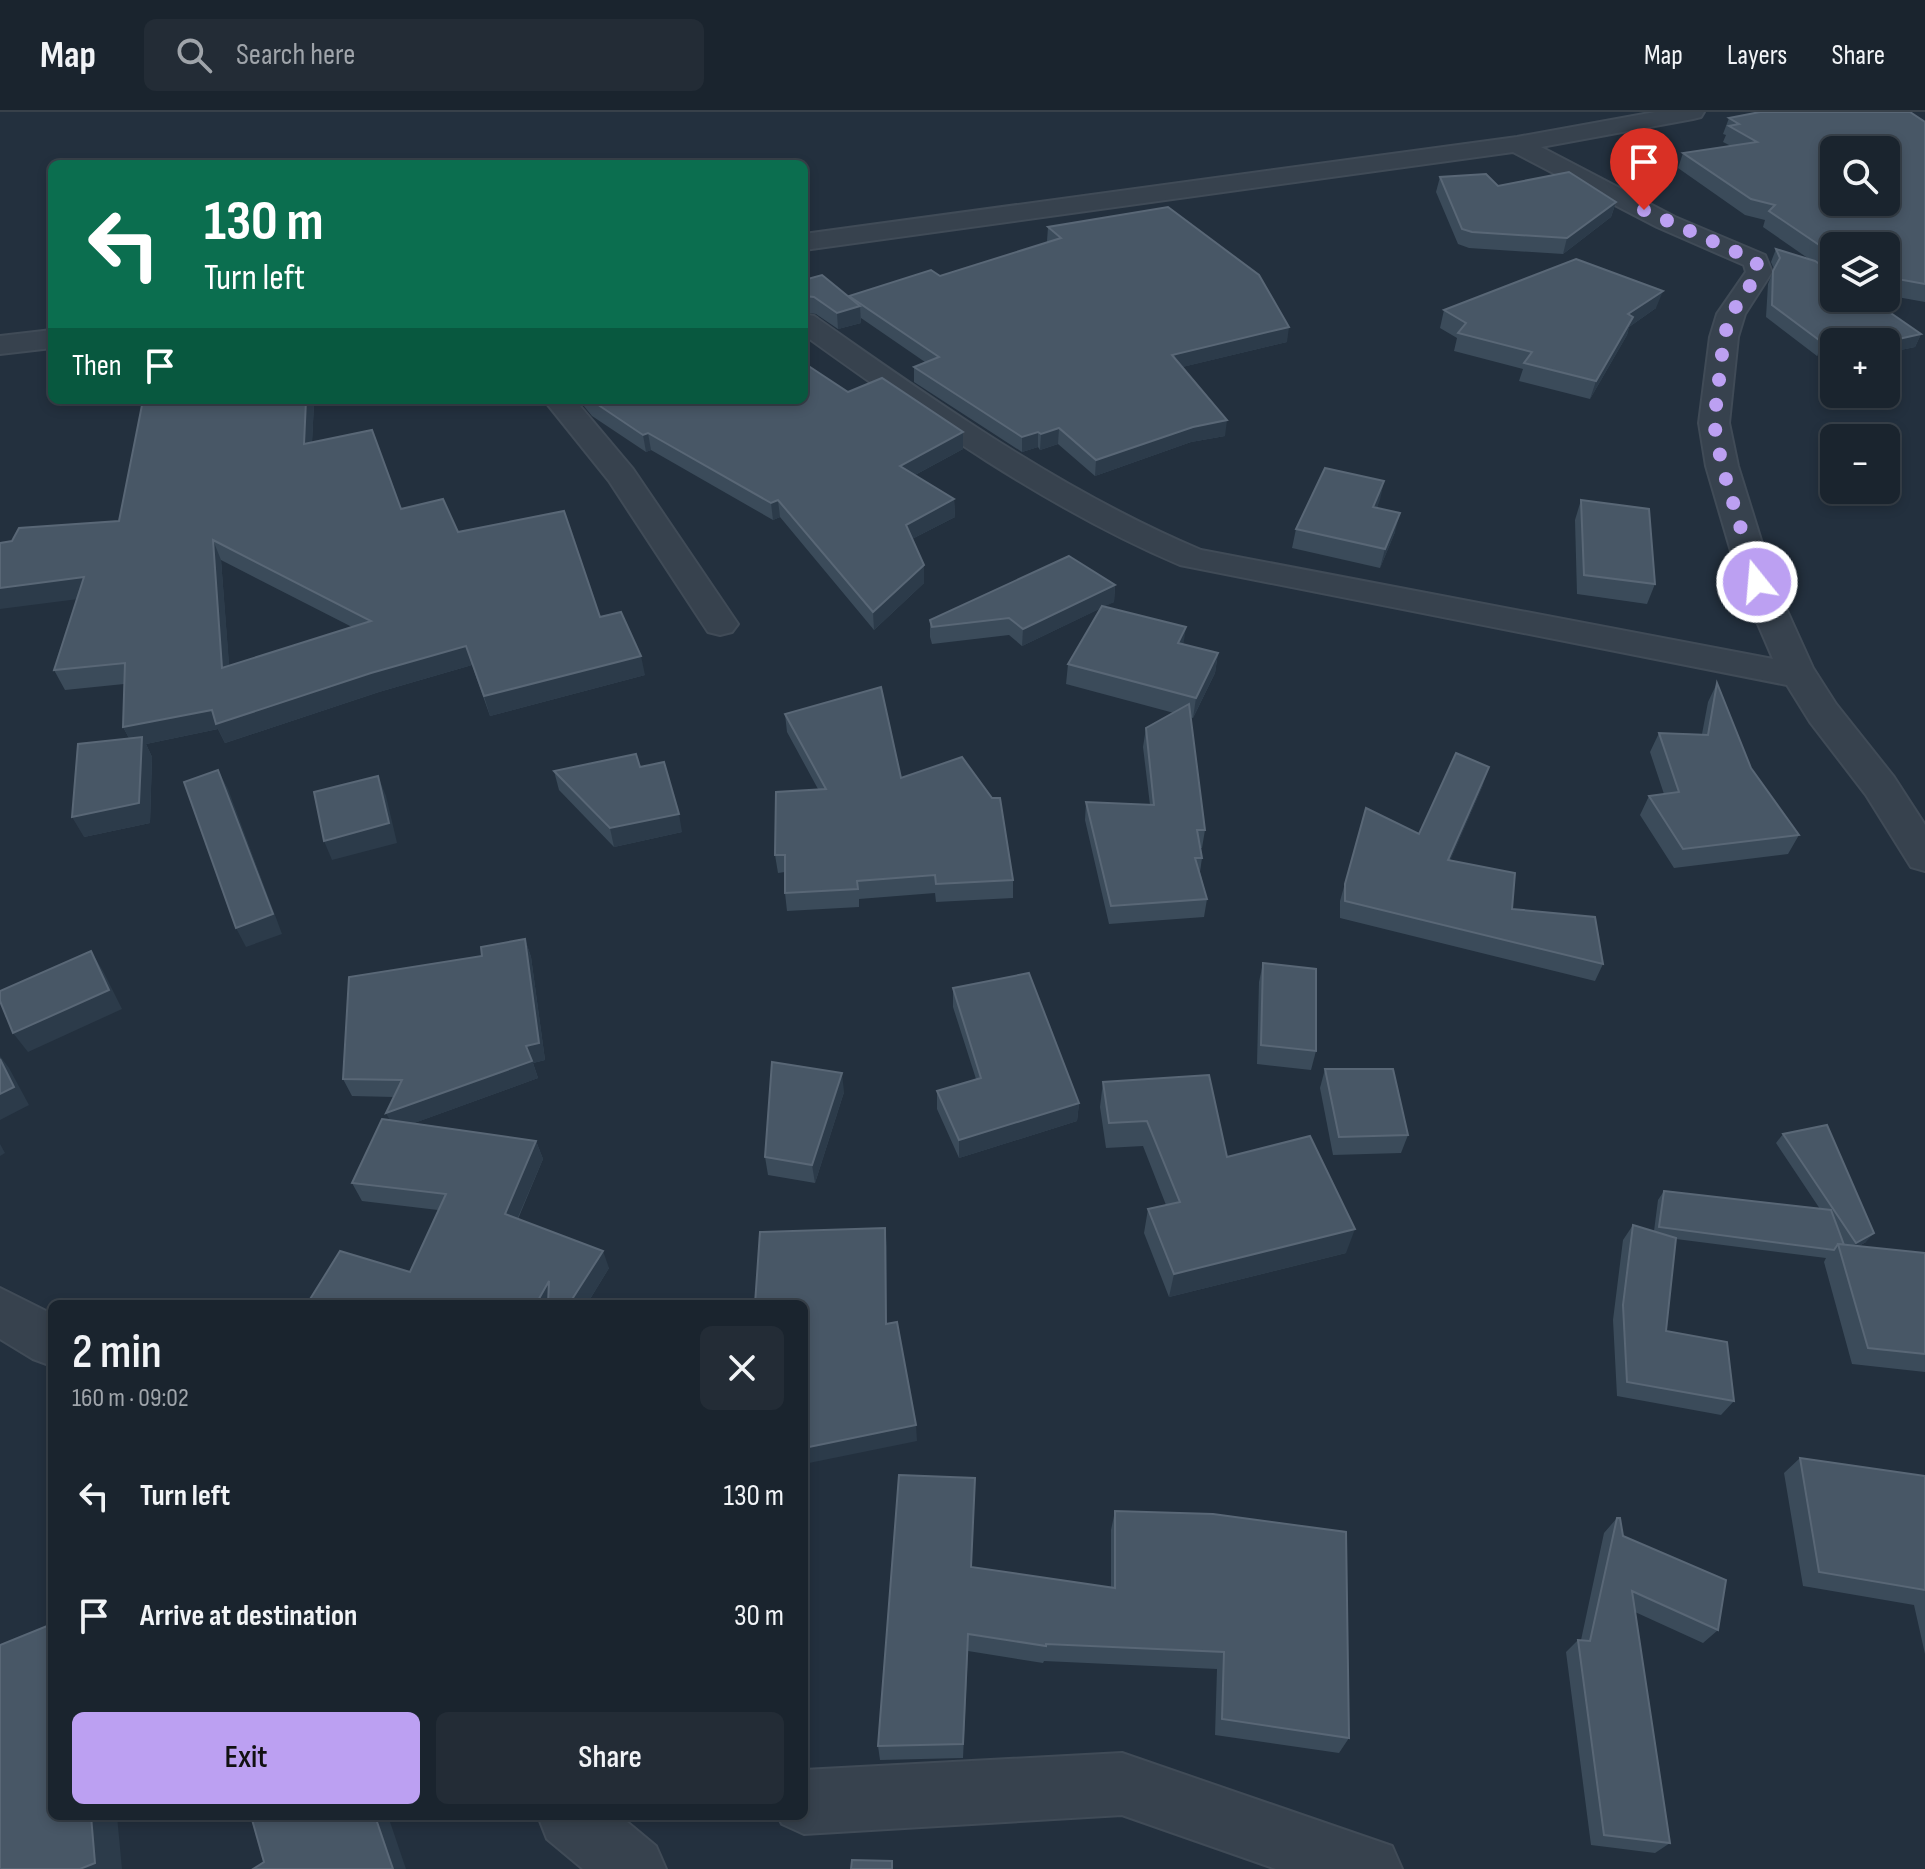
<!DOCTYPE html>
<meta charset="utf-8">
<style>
body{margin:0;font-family:"Sofia Sans Condensed",sans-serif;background:#232c36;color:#f1f3f6;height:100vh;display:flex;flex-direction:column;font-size:30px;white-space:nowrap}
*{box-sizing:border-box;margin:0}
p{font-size:26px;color:#9fa4aa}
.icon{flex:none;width:44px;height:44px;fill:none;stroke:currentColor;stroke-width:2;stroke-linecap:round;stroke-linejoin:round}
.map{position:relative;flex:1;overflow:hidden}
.details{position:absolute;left:48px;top:1188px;width:760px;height:520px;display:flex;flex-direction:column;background:#1a242e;border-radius:12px;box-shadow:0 4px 12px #0003,0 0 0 2px #38414a}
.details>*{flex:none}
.guide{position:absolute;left:48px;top:48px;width:760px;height:244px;border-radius:12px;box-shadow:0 4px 12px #0003,0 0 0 2px #38414a;background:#0b6e4f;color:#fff;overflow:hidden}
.tools{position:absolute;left:1820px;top:24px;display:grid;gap:16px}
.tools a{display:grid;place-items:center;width:80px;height:80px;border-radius:12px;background:#1a242e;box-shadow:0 4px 12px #0003,0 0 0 2px #38414a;font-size:40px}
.pin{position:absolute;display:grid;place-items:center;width:68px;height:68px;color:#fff;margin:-82px -34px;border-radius:50% 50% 50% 0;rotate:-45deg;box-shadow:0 0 8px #0007}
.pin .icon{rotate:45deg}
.me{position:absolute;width:88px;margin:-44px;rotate:343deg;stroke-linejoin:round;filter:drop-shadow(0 0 6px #0008)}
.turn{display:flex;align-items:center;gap:28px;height:168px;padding:0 24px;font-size:36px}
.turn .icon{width:104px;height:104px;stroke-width:2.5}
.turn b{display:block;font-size:56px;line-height:68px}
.then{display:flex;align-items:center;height:76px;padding:0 24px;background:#0003;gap:16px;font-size:30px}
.round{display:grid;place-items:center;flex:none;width:84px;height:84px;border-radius:12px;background:#232c36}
.summary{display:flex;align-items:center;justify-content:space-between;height:136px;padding:0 24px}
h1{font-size:48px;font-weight:600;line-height:60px}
.button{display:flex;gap:16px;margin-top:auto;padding:16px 24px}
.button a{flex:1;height:92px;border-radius:12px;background:#bca0f2;color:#111;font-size:32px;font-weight:600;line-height:92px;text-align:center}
.button a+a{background:#232c36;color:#f1f3f6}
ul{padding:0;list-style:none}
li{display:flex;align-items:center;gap:24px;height:120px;padding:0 24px}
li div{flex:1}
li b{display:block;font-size:30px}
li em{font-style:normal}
header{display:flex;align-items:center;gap:48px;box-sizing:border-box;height:112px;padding:0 40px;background:#1a242e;border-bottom:2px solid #38414a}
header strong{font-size:38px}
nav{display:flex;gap:44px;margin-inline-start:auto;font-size:28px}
.search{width:560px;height:72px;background:#232c36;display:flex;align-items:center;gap:20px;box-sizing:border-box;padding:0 28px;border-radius:12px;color:#9fa4aa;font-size:30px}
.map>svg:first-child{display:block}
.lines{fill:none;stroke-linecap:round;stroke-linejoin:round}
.minor-casing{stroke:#404b57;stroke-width:4}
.minor{fill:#37424e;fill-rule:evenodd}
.wall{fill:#3b4b5a;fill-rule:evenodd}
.shaded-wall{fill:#2c3b4a}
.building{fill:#485766;stroke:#596776;stroke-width:2;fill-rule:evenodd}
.route{stroke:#bca0f2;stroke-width:14;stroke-dasharray:0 25.2}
</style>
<header>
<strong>Map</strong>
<div class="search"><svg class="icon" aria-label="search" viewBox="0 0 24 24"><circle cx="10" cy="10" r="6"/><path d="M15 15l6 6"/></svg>Search here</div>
<nav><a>Map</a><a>Layers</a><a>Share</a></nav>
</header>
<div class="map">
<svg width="1925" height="1757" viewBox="0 0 1925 1757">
<rect width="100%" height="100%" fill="#23303e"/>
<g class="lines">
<g class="minor-casing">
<g id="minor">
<path d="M1655,0H1704L1701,5L1693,7L1541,35L1675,105L1765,143L1772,160L1745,202L1738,225L1729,311L1738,354L1774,470L1813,556L1836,592L1894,665L1925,713V759L1911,755L1866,683L1810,610L1787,573L1180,453C1046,396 922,308 804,223V202L814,204C936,290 1063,380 1201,438L1773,547L1740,470L1706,354L1699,311L1710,225L1717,202L1746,160L1744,153L1657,115L1513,40L804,138V122L1517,25Z"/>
<polygon points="52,218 52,236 0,242 0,224"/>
<polygon points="544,288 575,288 633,357 738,512 732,520 720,523 708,520 609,369"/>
<polygon points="0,1176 52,1202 52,1254 33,1247 0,1227"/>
<polygon points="1122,1641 1392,1734 1402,1757 1276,1757 1122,1703 804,1722 782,1712 778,1704 804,1704 804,1658"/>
<polygon points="538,1704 620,1704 656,1734 666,1757 583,1757 547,1727"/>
</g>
</g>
<use href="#minor" class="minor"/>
</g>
<g class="wall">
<polygon points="1729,6 1925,10 1925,190 1886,183 1886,134 1834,134 1834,186 1921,222 1915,235 1886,241 1886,230 1834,230 1834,241 1817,244 1766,205 1768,172 1774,157 1771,150 1776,137 1809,147 1763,115 1765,108 1745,103 1678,56 1683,41 1731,34 1723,30 1726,23 1723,22"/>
<polygon points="1440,65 1498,74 1616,90 1611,105 1563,142 1469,136 1458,132 1436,80"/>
<polygon points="1048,115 1287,230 1182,255 1225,324 1191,330 1095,364 1058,332 1040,338 1038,335 1022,340 914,270 914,255 925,250 861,206 861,211 838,217 816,202 804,200 804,168 849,185 849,184 940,164 1048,130 1047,129"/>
<polygon points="1656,196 1629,215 1627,223 1590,287 1519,269 1523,257 1454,239 1457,226 1440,216 1444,198"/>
<polygon points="848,280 963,337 915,363 954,387 955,405 912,427 924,453 924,471 874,518 780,405 773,408 651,338 646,340 592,304 579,288 804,288"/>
<path d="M314,291L312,330L401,397L458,420L600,505L645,563L490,604L472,553L379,580L225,631L218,617L146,632L152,645L150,711L84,725L129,626L123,615L124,572L65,578L54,558L119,409ZM221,448L352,515L229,554Z"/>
<polygon points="1384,369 1377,396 1395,420 1380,456 1292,436 1296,417"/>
<polygon points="1581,388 1655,472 1647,492 1577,482 1575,408"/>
<polygon points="1115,473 1114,490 1104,494 1184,532 1218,541 1215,561 1193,606 1190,605 1205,718 1202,736 1200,736 1202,746 1200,760 1207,787 1204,805 1109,812 1085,708 1086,690 1150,693 1143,635 1146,616 1174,601 1066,572 1068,552 1101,496 1022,534 1009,523 932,532 930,525 930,508"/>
<polygon points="1717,571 1751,656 1799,723 1788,742 1674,756 1640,703 1649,684 1664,682 1650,640 1659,621 1702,622 1708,590"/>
<polygon points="785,602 901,666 1013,768 1013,786 936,790 935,781 859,787 859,795 787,799 785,781 785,760 778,761 775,743 818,677 787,620"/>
<polygon points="640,655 682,720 614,735 559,678 554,659"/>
<polygon points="1483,673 1450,748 1512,797 1603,852 1595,869 1340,806 1340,789 1366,696 1419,722"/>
<polygon points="525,827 531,845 545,948 533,951 538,966 414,1011 536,1029 543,1047 518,1107 609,1156 587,1192 307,1192 410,1160 438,1098 362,1089 352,1071 389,1008 394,985 352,984 343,967 482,844"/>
<polygon points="1263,851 1316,939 1311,958 1257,952 1259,870"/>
<polygon points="953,876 1079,991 1077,1009 959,1046 937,997 937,979 976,967 953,895"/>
<polygon points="1325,957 1408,1023 1401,1041 1333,1043 1320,976"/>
<polygon points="1103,970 1227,1045 1346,1141 1169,1185 1144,1121 1148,1097 1166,1093 1143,1034 1106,1036 1100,995"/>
<polygon points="844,980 815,1071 768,1063 765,1045"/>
<polygon points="1783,1022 1866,1130 1859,1134 1925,1141 1925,1260 1852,1252 1824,1150 1826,1146 1676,1127 1666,1219 1734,1289 1721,1303 1617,1284 1613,1208 1623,1128 1633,1113 1654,1119 1658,1088 1664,1079 1820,1097 1776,1031"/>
<polygon points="1800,1346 1925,1364 1925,1542 1914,1493 1803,1474 1784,1361"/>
<polygon points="1115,1399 1349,1626 1339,1641 1215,1623 1217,1557 1044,1549 1043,1551 968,1539 963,1646 880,1648 878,1634 971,1455 1111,1476 1111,1418"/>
<polygon points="1617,1406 1623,1424 1718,1518 1703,1531 1635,1500 1670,1731 1655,1741 1591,1733 1566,1540 1578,1528 1581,1528 1604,1421"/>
</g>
<g class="shaded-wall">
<polygon points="1616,90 1611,105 1563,142 1567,126"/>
<polygon points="1663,179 1656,196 1629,215 1627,223 1590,287 1596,269 1628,202"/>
<polygon points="860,194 861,211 838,217 837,201"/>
<polygon points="1289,215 1287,230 1170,258 1172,243"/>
<polygon points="1921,222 1915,235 1886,241 1886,230"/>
<polygon points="1846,227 1844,230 1834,230 1834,241 1817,244 1823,231"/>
<polygon points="306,288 313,288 314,291 311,351 304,332"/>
<polygon points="1227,308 1225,324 1191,330 1095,364 1096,348 1193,315"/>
<polygon points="1059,316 1058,332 1040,338 1041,322"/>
<polygon points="963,320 963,337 900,371 900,354"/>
<polygon points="1038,320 1038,335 1022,340 1022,325"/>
<polygon points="648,321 651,338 646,340 643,323"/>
<polygon points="1384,369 1380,388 1369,415 1373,395"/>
<polygon points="954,387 955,405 906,430 906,413"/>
<polygon points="778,388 780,405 773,408 771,391"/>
<polygon points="1400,401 1395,420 1380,456 1385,437"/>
<polygon points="213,428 221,448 231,576 222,556"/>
<polygon points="924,453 924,471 874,518 873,500"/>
<polygon points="84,465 94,485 0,497 0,476"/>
<polygon points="1115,473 1114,490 1022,534 1023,517"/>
<polygon points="1186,515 1183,535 1178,531"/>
<polygon points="466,534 472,553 379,580 225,631 218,617 146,632 152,645 150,711 84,725 72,705 134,635 123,615 371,561"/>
<polygon points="1218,541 1215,561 1193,606 1196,586"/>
<polygon points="641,544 645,563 490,604 484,584"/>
<polygon points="1489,655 1483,673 1443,765 1448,748"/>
<polygon points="218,658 228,677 282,822 246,835 236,816"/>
<polygon points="378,664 386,684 397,731 332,748 324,729"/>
<polygon points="679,702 682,720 614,735 610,716"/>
<polygon points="525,827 531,845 545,948 533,951 538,966 395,1018 386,1001 526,934"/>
<polygon points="91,839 103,859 122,897 28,940 13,921"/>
<polygon points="0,944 9,956 29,993 0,1008"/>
<polygon points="842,961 844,980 815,1071 812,1053"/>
<polygon points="1079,991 1077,1009 959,1046 959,1028"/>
<polygon points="536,1029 543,1047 512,1119 505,1102"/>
<polygon points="0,1032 5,1041 0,1044"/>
<polygon points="885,1116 887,1134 887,1229 886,1212"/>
<polygon points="1355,1117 1346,1141 1169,1185 1174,1162"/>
<polygon points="1874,1121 1866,1130 1848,1140 1856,1131"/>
<polygon points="603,1139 609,1156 587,1192 569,1192"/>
<polygon points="549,1169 553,1192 536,1192"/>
<polygon points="916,1313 917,1329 804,1352 804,1336"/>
<polygon points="91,1704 117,1704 122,1757 80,1757"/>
<polygon points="375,1704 388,1704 406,1757 393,1757"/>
</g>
<g class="building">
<path d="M1760,0H1910L1925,10V172L1886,165V134H1834V143L1769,99L1775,93L1751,87L1683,41L1757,30L1729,14L1739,12L1729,6ZM1834,38H1886V90H1834Z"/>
<polygon points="1569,60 1616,90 1567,126 1472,120 1462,117 1440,65 1486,62 1498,74"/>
<polygon points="1168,95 1259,163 1289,215 1172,243 1227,308 1193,315 1096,348 1059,316 1041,322 1038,320 1022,325 914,255 939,245 849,184 931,158 940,164 1061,126 1048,115"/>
<polygon points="1776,137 1815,149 1834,162 1834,186 1869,186 1921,222 1885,230 1851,230 1846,227 1823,231 1772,193 1773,159 1780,146"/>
<polygon points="1576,147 1663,179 1628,202 1633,205 1596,269 1524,251 1532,240 1458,221 1466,211 1444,198"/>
<polygon points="822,163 860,194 837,201 814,185 804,184 804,168"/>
<polygon points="804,251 848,280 882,266 963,320 900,354 954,387 906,413 924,453 873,500 778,388 771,391 648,321 643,323 591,288 804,288"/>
<path d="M143,288H306L304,332L372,318L401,397L443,387L458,420L564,399L600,505L621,500L641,544L484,584L466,534L371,561L216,612L212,598L123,615L125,551L54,558L84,465L0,476V431L12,429L19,416L119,409ZM213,428L371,509L222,556Z"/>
<polygon points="1325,356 1384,369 1373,395 1400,401 1385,437 1296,417"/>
<polygon points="1581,388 1649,397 1655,472 1584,463"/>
<polygon points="1069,444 1115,473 1023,517 1009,506 932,515 930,508"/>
<polygon points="1102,494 1186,515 1178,531 1218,541 1196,586 1068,552"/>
<polygon points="1717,571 1751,656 1799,723 1683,737 1649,684 1679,680 1659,621 1708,623"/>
<polygon points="881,575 901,666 962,645 992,686 1000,686 1013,768 936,772 935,763 857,769 858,777 785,781 785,743 775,743 776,680 826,677 785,602"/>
<polygon points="1189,592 1205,718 1197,718 1202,746 1195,746 1207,787 1111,794 1086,690 1154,693 1146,616"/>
<polygon points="142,625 139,691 72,705 78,632"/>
<polygon points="1456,641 1489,655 1448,748 1515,761 1512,797 1595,805 1603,852 1345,789 1345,772 1366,696 1419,722"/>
<polygon points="636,642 640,655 664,650 679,702 610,716 554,659"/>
<polygon points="218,658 273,802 236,816 184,670"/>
<polygon points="378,664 389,711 324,729 314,680"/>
<polygon points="525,827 539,931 526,934 532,949 386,1001 402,968 343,967 349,865 482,844 481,835"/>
<polygon points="91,839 109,878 13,921 0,889 0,879"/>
<polygon points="1263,851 1316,857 1316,939 1261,933"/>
<polygon points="1029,861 1079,991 959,1028 937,979 981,966 953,876"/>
<polygon points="0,947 14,975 0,982"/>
<polygon points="772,950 842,961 812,1053 765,1045"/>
<polygon points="1325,957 1393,957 1408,1023 1339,1025"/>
<polygon points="1209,963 1227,1045 1310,1024 1355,1117 1174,1162 1148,1097 1180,1090 1147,1009 1109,1011 1103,970"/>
<polygon points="382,1007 536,1029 505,1102 603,1139 569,1192 548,1192 549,1169 536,1192 307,1192 340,1139 410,1160 446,1082 352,1071"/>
<polygon points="1827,1013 1874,1121 1856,1131 1783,1022"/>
<polygon points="1664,1079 1831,1098 1844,1133 1838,1132 1834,1138 1659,1115"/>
<polygon points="1633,1113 1676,1126 1666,1219 1727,1230 1734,1289 1627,1270 1623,1193"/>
<polygon points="885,1116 886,1212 897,1210 916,1313 804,1336 804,1192 755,1192 760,1120"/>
<polygon points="1838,1132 1925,1141 1925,1242 1868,1236"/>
<polygon points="1800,1346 1925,1364 1925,1478 1819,1460"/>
<polygon points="899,1363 975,1366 971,1455 1115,1476 1115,1399 1213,1402 1346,1420 1349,1626 1222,1607 1224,1540 1046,1532 1046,1534 968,1522 963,1632 878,1634"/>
<polygon points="1617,1406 1620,1406 1623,1424 1726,1468 1718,1518 1632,1479 1670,1731 1604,1723 1578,1528 1590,1529"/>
<polygon points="52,1512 52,1704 91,1704 95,1751 80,1757 0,1757 0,1533"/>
<polygon points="251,1704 375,1704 393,1757 253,1757 264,1750"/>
<polygon points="852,1748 892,1749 892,1757 851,1757"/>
</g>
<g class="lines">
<polyline class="route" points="1644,98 1756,149 1759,160 1731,202 1724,225 1714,311 1722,354 1757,470"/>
</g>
</svg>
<div class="tools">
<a><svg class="icon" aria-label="search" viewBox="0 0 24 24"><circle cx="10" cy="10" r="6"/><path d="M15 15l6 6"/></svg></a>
<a><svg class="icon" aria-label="layers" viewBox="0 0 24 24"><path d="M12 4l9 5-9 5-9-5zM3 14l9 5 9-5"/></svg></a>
<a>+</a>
<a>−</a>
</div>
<div class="pin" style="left:1644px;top:98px;background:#d93025"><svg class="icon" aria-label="arrive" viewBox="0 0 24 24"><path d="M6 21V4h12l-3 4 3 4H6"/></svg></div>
<svg class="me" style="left:1757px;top:470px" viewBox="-20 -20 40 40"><circle r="17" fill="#bca0f2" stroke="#fff" stroke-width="3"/><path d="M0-11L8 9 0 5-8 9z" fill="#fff"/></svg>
<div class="guide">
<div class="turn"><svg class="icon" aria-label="left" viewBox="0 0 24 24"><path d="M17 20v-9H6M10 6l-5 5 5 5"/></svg><div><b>130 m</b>Turn left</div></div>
<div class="then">Then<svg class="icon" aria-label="arrive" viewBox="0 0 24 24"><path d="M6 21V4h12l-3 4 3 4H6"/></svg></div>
</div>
<section class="details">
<div class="summary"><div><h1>2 min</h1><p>160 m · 09:02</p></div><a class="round"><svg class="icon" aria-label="close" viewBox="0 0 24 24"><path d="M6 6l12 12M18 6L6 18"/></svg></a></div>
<ul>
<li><svg class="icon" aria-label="left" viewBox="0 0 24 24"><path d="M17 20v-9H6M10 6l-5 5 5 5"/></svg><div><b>Turn left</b></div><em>130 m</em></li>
<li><svg class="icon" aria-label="arrive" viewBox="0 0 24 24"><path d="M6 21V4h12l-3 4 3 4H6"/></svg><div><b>Arrive at destination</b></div><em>30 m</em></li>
</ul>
<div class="button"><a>Exit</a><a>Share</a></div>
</section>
</div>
